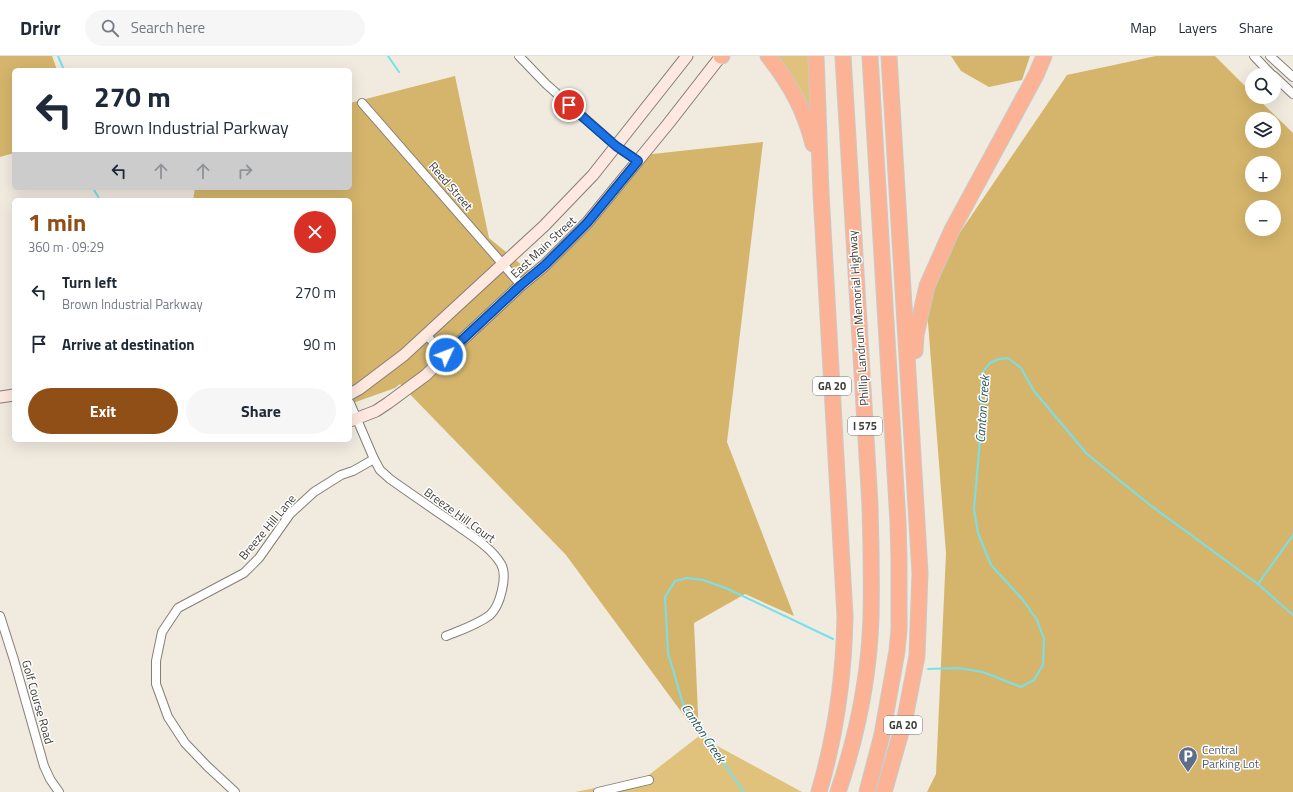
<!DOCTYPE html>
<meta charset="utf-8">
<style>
body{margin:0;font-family:"Titillium Web",sans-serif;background:#f6f6f7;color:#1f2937;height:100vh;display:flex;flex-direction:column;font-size:15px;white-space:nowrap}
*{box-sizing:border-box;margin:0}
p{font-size:13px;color:#747a83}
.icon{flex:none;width:22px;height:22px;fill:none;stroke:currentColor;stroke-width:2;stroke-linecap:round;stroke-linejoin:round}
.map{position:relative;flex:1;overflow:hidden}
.drawer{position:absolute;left:12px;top:142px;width:340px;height:244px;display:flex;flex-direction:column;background:#fff;border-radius:6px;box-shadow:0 4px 16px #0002}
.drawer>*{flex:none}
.banner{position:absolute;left:12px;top:12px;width:340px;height:122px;border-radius:6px;box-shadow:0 4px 16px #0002;background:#fff;color:#1f2937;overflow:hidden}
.buttons{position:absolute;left:1245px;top:12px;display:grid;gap:8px}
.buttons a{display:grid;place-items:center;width:36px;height:36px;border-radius:50%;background:#fff;box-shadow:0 4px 16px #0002;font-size:20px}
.pin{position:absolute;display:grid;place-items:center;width:34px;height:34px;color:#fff;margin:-17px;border:2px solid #fff;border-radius:50%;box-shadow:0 1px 4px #0007}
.me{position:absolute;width:44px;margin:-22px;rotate:47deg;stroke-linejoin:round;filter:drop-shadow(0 0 3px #0008)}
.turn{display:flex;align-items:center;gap:14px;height:84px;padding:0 16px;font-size:18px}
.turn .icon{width:52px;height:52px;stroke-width:2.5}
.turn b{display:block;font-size:28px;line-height:34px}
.lanes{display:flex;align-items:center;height:38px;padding:0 16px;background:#0003;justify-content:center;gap:20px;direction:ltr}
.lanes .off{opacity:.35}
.round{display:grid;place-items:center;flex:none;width:42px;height:42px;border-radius:21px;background:#f6f6f7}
.overview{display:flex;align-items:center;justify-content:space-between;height:68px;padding:0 16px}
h1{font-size:24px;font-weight:700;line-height:30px;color:#8f4f17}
.action{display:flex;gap:8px;margin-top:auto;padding:8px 16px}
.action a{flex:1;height:46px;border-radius:24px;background:#8f4f17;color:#fff;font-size:16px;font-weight:700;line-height:46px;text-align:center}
.action a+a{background:#f6f6f7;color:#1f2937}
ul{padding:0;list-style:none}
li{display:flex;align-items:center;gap:12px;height:52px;padding:0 16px}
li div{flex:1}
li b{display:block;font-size:15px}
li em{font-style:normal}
header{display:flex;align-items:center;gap:24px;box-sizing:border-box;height:56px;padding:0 20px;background:#fff;border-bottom:1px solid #e0e1e3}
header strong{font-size:19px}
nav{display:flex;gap:22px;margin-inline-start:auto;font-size:14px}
.search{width:280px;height:36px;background:#f6f6f7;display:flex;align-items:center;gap:10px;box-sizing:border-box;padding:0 14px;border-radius:22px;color:#747a83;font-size:15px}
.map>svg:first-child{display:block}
.green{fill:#e0c27c}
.forest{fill:#d5b56b;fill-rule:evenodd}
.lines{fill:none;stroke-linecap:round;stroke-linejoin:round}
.stream{stroke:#76e1ec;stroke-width:2}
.minor-casing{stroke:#847f75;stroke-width:10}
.secondary-casing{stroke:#847f75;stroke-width:13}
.motorway-casing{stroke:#c9c9c7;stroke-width:17}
.minor{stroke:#fff;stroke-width:8}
.secondary{stroke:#fee8df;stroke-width:11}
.motorway{stroke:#fcb395;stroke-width:15}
.route-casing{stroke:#114b97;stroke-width:10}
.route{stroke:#1a73e8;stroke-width:7}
.labels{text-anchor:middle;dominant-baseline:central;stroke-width:3;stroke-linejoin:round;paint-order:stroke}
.shield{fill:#fff;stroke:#797774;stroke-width:1}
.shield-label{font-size:11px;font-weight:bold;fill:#3f3d38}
.street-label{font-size:12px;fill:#3f3d38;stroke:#fff}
.service-label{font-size:12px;fill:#4e5e75;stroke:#fff;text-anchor:start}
.water-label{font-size:13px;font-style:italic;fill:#2a5a5e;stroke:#fff}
</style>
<header>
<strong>Drivr</strong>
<div class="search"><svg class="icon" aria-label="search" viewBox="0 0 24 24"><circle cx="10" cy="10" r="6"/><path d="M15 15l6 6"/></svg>Search here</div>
<nav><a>Map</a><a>Layers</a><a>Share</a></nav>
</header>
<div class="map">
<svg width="1293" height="736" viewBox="0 0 1293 736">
<rect width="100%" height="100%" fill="#f0eadf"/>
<g class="green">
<polygon points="775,0 808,0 811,64"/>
<polygon points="699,680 802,736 575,736 645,722"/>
</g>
<g class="forest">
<polygon points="0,0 52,0 57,14 14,14 14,97 0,101"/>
<polygon points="951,0 1030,0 1022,24 989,31 961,15"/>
<path d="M1156,0H1215L1252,37V41H1256L1293,77V736H927L936,718L946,497L925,228L1067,19ZM1252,63H1274V85H1252ZM1252,107H1274V129H1252ZM1252,151H1274V173H1252Z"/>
<polygon points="455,20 489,182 535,220 634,100 763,86 727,386 794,560 745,538 694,567 699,680 566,499 400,328 395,332 350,348 350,144 193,144 195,132 350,132 350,47"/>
</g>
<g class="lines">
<g class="stream">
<polyline points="58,0 64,14"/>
<polyline points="388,0 399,16"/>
<polyline points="93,132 100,144"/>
<polyline points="1258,528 1293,479"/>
<polyline points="928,613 958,612 983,616 1021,631 1034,624 1043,609 1044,583 1037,564 1023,544 991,509 978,477 974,453 980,383 982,317 990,307 999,303 1008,302 1021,312 1034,335 1087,398 1150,449 1258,528 1293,559"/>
<polyline points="744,736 684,651 668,597 665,541 675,525 687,522 703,524 728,533 833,583"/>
</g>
<g class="minor-casing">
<g id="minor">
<polyline points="519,0 546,28 616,90 638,105"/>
<polyline points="1254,0 1272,19"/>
<polyline points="1270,0 1293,21"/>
<polyline points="1274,20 1293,38"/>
<polyline points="362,47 521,229"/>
<polyline points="426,279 446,299"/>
<path d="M350,347L374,403L380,414L390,423C411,438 433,453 455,468C470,479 491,491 501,508C508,520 500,550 490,559C477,569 461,574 446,580"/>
<polyline points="0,560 14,604 44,710 50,723 59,736"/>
<polyline points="235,736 207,710 185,687 168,661 156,628 156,605 162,576 178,552 244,517 259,502 290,458 314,436 341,419 353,415 374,403"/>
<polyline points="598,736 649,724"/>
</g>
</g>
<g class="secondary-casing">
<g id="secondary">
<polyline points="350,338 359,333 404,299 544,170 593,119 687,0"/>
<polyline points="0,341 14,339"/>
<polyline points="350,365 376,355 388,347 426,319 446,299 521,229 545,209 587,167 668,68 721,0"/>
</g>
</g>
<g class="motorway-casing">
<g id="motorway">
<polyline points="721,0 722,0"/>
<path d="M768,0C790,27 805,55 813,88"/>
<path d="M816,0L821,137L845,560C844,620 836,678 819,736"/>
<polyline points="915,295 916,279 927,230 952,174 1036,19 1044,0"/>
<path d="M838,736C857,680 869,621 871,562C872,525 871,487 870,449L843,0"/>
<polyline points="867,736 882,679 897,595 899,573 899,504 898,466 870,0"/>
<polyline points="884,736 905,662 917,600 920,517 889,0"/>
</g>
</g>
<use href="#minor" class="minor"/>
<use href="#secondary" class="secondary"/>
<use href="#motorway" class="motorway"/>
</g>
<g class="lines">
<g class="route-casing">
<polyline id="route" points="446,299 521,229 545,209 587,167 638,105 616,90 569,49"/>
</g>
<use href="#route" class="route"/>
</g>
<defs>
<g id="parking-pin" transform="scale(1)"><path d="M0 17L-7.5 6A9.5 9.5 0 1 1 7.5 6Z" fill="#5c6f8a" stroke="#fff"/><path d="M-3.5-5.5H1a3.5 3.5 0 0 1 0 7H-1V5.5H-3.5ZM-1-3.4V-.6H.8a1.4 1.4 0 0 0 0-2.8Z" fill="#fff"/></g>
</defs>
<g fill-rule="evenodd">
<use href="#parking-pin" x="1188" y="700"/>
</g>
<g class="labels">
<g class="shield">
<rect x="813" y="321" width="38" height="18" rx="3"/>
<rect x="848" y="361" width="34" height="18" rx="3"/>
<rect x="884" y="660" width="38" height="18" rx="3"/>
</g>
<g class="shield-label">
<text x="832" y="330">GA 20</text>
<text x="865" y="370">I 575</text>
<text x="903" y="669">GA 20</text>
</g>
<g class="street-label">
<text transform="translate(451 130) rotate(49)">Reed Street</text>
<text transform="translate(543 191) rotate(-43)">East Main Street</text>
<text transform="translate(858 262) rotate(-94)">Phillip Landrum Memorial Highway</text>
<text transform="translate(460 459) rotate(36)">Breeze Hill Court</text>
<text transform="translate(267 471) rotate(-50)">Breeze Hill Lane</text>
<text transform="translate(38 646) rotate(74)">Golf Course Road</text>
</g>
<g class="service-label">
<text x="1202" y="693">Central<tspan x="1202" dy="14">Parking Lot</tspan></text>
</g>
<g class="water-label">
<text transform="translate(982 353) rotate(-86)">Canton Creek</text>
<text transform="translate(704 677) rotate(56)">Canton Creek</text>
</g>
</g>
</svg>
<div class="buttons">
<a><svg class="icon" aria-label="search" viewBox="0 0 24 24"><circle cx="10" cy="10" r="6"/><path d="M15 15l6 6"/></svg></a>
<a><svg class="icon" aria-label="layers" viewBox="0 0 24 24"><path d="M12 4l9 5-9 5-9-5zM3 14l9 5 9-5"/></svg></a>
<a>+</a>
<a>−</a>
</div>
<div class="pin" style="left:569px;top:49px;background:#d93025"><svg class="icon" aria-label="arrive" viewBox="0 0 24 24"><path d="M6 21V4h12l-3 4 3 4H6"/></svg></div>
<svg class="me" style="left:446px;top:299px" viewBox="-20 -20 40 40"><circle r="17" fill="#1a73e8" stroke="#fff" stroke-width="3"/><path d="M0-11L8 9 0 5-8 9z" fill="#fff"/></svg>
<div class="banner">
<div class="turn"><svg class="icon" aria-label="left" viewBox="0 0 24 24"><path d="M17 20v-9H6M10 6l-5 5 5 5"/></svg><div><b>270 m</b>Brown Industrial Parkway</div></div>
<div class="lanes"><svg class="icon" aria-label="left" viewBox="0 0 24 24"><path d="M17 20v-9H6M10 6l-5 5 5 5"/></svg><svg class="icon off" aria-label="ahead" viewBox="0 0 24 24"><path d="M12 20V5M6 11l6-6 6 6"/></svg><svg class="icon off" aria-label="ahead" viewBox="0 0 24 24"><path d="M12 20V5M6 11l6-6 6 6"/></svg><svg class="icon off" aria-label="right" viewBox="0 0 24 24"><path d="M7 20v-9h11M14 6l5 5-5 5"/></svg></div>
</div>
<section class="drawer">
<div class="overview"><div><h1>1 min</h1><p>360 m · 09:29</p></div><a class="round" style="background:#d93025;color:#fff"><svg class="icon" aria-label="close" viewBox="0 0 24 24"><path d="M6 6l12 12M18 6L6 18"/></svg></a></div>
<ul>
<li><svg class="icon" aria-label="left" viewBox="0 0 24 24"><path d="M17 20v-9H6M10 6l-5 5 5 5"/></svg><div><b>Turn left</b><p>Brown Industrial Parkway</p></div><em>270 m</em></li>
<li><svg class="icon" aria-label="arrive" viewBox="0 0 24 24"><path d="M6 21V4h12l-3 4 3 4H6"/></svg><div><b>Arrive at destination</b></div><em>90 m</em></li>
</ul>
<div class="action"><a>Exit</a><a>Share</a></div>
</section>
</div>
